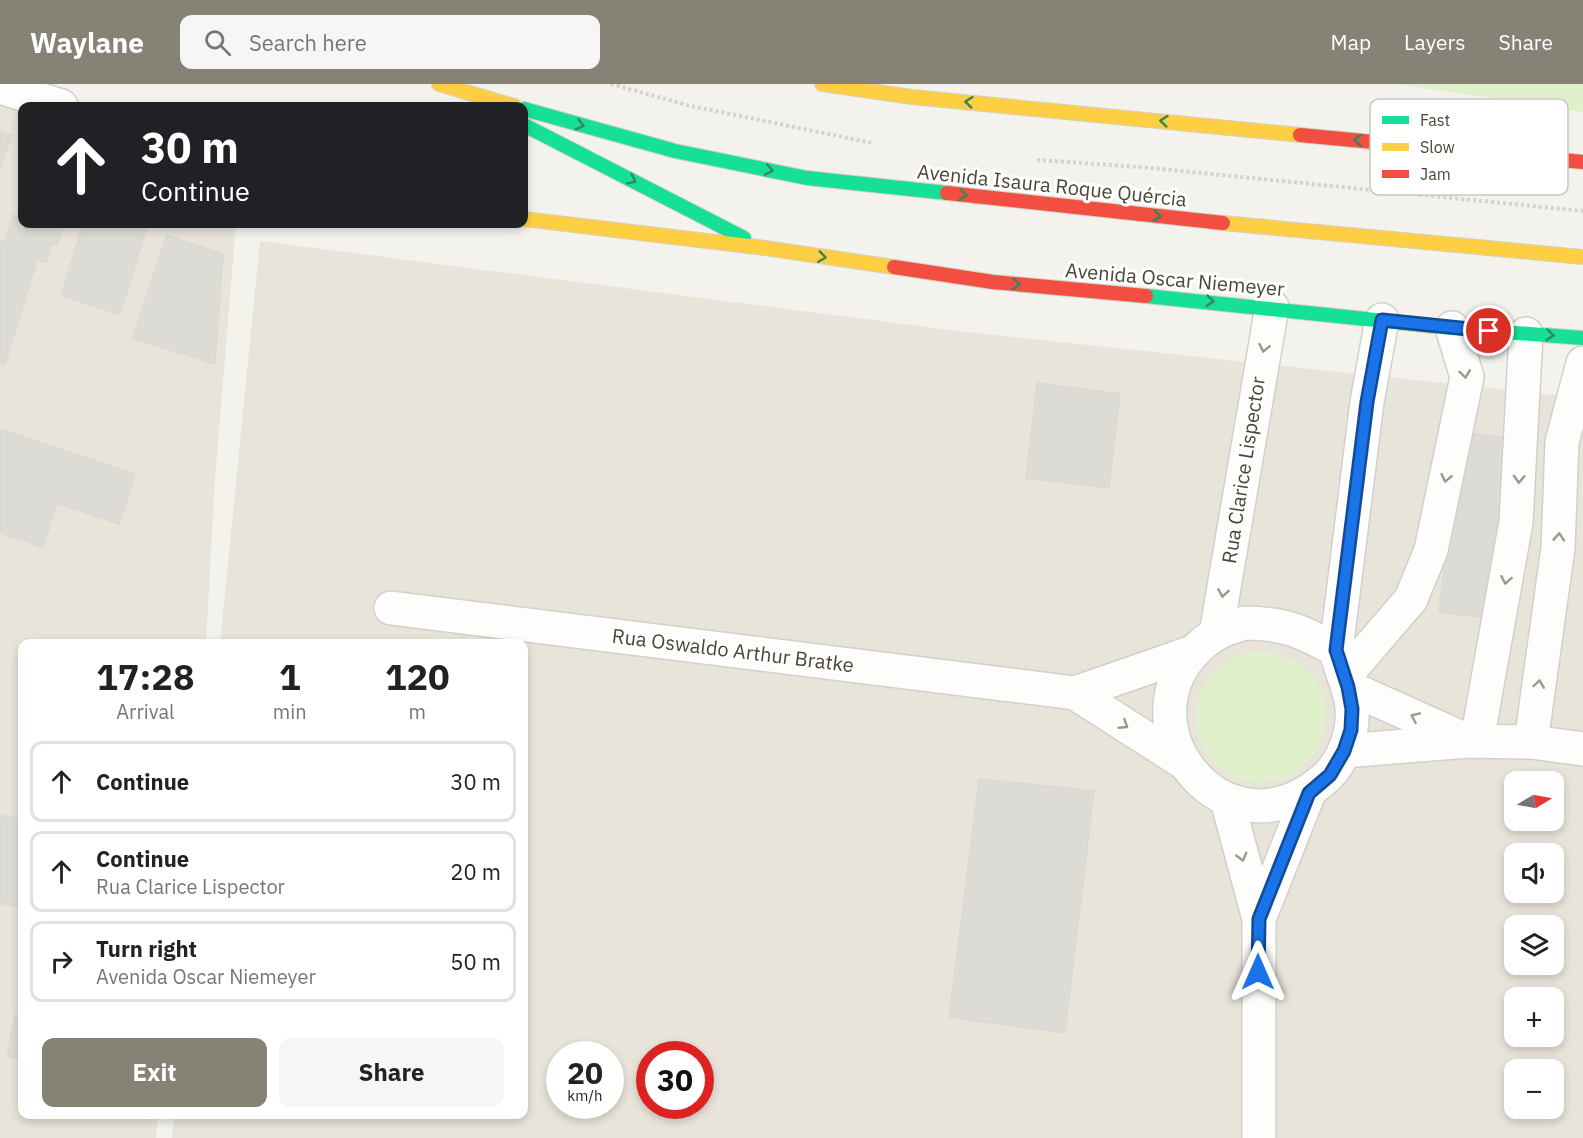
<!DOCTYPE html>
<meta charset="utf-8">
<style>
body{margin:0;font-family:"IBM Plex Sans",sans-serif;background:#f6f6f6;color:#222;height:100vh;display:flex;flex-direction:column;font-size:22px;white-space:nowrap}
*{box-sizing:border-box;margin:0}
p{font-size:20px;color:#767676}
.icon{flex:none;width:33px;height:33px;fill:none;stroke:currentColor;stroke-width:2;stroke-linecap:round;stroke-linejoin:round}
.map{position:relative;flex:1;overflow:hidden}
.details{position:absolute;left:18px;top:555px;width:510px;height:480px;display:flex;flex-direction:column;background:#fff;border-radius:12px;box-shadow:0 3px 9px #0003}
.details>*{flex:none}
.banner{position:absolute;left:18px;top:18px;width:510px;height:126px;border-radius:12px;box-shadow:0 3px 9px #0003;background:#202124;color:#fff;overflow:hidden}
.needle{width:39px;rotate:80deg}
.buttons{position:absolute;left:1504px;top:687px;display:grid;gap:12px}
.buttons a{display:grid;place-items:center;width:60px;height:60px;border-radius:12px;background:#fff;box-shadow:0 3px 9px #0003;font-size:30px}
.speed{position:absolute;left:546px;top:957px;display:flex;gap:12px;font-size:30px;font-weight:700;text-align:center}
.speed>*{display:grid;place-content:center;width:78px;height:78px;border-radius:50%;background:#fff;box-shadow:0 3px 9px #0003;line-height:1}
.speed small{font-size:15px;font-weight:400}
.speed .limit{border:9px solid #d22;background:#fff;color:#111}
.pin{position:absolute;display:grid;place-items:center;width:51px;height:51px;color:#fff;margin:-26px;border:3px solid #fff;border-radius:50%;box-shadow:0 2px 6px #0007}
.me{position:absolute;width:66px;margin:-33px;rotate:0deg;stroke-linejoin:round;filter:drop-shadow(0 0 4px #0008)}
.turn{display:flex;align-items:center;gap:21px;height:126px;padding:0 24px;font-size:27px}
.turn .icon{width:78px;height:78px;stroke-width:2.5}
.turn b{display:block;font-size:42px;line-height:51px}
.eta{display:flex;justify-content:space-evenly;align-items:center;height:102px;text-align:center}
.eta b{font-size:36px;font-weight:700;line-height:42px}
.button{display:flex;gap:12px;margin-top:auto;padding:12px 24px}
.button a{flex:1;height:69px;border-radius:12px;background:#868276;color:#fff;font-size:24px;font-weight:700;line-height:69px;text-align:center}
.button a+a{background:#f6f6f6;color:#222}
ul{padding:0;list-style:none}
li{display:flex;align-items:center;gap:18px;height:81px;margin:0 12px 9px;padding:0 12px;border:3px solid #e0e0e0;border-radius:12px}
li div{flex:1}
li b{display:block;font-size:22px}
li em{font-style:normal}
header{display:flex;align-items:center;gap:36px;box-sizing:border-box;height:84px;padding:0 30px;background:#868276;color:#fff}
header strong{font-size:28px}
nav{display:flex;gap:33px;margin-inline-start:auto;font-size:21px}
.search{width:420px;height:54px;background:#f6f6f6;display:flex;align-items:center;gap:15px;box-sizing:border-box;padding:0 21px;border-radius:12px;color:#767676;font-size:22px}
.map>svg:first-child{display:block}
.residential{fill:#e8e4da;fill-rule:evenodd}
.green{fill:#dff0ca}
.building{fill:#dddbd5;stroke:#dcd9d2;stroke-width:1.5}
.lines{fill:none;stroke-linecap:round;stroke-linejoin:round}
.street-casing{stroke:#d1d0ca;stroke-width:36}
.fast-casing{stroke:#d4d0c3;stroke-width:16}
.slow-casing{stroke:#d4d0c3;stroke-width:16}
.jam-casing{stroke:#d4d0c3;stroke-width:16}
.path{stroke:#d3d2cb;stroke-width:4;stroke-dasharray:3 3;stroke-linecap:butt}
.street{stroke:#fdfdfc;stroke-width:33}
.fast{stroke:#16e098;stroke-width:14}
.slow{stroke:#ffcf43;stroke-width:14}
.jam{stroke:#f24e42;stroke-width:14}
.oneway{stroke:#36835d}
.oneway2{stroke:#9c988f}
.route-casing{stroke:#114b97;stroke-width:15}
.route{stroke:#1a73e8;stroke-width:10}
.labels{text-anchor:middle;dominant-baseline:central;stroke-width:6;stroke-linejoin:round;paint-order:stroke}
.street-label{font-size:20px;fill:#4c4536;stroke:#fff}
.key{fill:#fff;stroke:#c9c7c3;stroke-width:1.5}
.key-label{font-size:16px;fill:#4c4536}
</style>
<header>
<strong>Waylane</strong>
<div class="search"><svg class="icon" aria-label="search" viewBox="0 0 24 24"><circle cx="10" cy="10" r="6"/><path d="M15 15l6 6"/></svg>Search here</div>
<nav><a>Map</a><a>Layers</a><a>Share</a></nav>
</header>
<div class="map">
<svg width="1583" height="1054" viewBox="0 0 1583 1054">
<rect width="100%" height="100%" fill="#f3f2ed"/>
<g class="residential">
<polygon points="0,12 22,22 22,140 236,140 215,394 206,559 22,560 22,1030 158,1031 156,1054 0,1054"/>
<path d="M260,157L958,247L1583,314V1054H172L174,1031L524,1030V560L220,559ZM1515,698H1554V736H1515ZM1515,770H1554V808H1515ZM1515,842H1554V880H1515ZM1515,914H1554V952H1515ZM560,970H610V1022H560ZM650,970H700V1022H650ZM1515,986H1554V1024H1515Z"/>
</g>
<g class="green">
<polygon points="1396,0 1583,0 1583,28"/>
<circle cx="1261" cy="633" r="65"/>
</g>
<g class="building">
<polygon points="0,47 12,51 0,85"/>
<polygon points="22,128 22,140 71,140 69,144 63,143 57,161 51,160 46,178 37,176 5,281 0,279 0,157 5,158 13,131 21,133"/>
<polygon points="83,140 148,140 120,230 61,212"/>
<polygon points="167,151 223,170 215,280 133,254"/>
<polygon points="1037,299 1120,310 1109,404 1026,394"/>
<polygon points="0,345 135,390 119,440 57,419 43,463 0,449"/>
<polygon points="1459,348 1508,354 1488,534 1439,528"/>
<polygon points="979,695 1094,707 1065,949 949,933"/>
<polygon points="0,731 22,736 22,824 0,819"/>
<polygon points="15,931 22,933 22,975 7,972"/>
</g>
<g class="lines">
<g class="street-casing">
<g id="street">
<polyline points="0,3 61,22"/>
<polyline points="391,524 1075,609 1183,678"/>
<path d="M1244,539C1285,539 1301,547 1336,566C1340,586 1350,603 1352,623C1354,650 1343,680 1322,697C1219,783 1105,624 1214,551C1223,545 1234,543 1244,539Z"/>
<polyline points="1216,550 1272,223"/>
<polyline points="1336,566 1367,318 1382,236"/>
<polyline points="1344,593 1411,515 1431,466 1467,293 1452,244"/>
<polyline points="1348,603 1464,655"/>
<polyline points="1075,609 1193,568"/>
<polyline points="1477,657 1516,438 1526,250"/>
<polyline points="1531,658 1558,464 1562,358 1583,279"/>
<polyline points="1344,667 1468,657 1531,658 1583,665"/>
<polyline points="1227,716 1259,835 1259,1054"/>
<polyline points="1259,835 1309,709"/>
</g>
</g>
<g class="fast-casing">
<g id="fast">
<polyline points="524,25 675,67 807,94 947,109"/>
<polyline points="524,41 744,154"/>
<polyline points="1146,212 1452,244 1583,254"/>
</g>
</g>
<g class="slow-casing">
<g id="slow">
<polyline points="439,0 514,22"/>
<polyline points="822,0 912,13 1300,51"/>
<polyline points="524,135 765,164 894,183"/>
<polyline points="1223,139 1583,173"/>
</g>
</g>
<g class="jam-casing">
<g id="jam">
<polyline points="1300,51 1583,78"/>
<polyline points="947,109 1223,139"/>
<polyline points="894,183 993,198 1146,212"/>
</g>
</g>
<g class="path">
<polyline points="611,0 691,22 872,59"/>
<polyline points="1037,76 1141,83 1583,127"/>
</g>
<use href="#street" class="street"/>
<use href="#fast" class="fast"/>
<use href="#slow" class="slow"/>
<use href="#jam" class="jam"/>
</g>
<defs><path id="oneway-chevron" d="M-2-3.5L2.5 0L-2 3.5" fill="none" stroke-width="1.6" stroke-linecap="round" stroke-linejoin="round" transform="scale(1.5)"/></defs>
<g class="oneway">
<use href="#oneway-chevron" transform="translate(969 18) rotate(-174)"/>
<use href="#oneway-chevron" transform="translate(1164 37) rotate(-174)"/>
<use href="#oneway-chevron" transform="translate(580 41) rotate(15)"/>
<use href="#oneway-chevron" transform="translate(1358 56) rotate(-174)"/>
<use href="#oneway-chevron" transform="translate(769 86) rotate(12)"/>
<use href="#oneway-chevron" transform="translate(632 96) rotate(27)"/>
<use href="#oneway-chevron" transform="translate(963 111) rotate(6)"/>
<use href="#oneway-chevron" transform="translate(1157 132) rotate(6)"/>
<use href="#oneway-chevron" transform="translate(822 173) rotate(8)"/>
<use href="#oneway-chevron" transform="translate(1016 200) rotate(5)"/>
<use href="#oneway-chevron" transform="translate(1210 217) rotate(5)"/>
<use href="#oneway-chevron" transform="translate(1550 251) rotate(5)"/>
</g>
<g class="oneway2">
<use href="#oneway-chevron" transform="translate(1264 264) rotate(101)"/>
<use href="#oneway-chevron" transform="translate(1465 290) rotate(83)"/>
<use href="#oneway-chevron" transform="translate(1446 394) rotate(102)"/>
<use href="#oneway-chevron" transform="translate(1519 395) rotate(93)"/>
<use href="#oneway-chevron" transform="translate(1559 453) rotate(-86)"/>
<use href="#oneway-chevron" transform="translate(1506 496) rotate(100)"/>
<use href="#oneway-chevron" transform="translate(1223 509) rotate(99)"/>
<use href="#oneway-chevron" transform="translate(1539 600) rotate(-82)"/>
<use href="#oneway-chevron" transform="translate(1415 633) rotate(-156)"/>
<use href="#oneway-chevron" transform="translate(1124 641) rotate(33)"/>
<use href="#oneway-chevron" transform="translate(1242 773) rotate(75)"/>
</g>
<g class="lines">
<g class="route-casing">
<polyline id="route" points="1258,888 1259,835 1309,709 1330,691 1344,667 1351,646 1352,625 1348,603 1336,566 1367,318 1382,236 1489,247"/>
</g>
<use href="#route" class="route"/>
</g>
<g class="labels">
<g class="street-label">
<text transform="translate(1052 101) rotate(6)">Avenida Isaura Roque Quércia</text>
<text transform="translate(1175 195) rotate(5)">Avenida Oscar Niemeyer</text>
<text transform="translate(1243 386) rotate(-81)">Rua Clarice Lispector</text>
<text transform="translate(733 566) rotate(7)">Rua Oswaldo Arthur Bratke</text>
</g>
</g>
<rect x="1370" y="15" width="198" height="96" rx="9" class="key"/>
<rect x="1382" y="32" width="27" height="8" fill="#16e098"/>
<rect x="1382" y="59" width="27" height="8" fill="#ffcf43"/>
<rect x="1382" y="86" width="27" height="8" fill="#f24e42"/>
<g class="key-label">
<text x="1420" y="42">Fast</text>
<text x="1420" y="69">Slow</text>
<text x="1420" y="96">Jam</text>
</g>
</svg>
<div class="buttons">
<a><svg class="needle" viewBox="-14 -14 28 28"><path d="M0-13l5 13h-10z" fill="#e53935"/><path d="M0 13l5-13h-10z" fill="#767676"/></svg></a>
<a><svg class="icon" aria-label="sound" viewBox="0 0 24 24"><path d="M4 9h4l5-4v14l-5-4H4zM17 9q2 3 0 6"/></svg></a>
<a><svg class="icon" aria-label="layers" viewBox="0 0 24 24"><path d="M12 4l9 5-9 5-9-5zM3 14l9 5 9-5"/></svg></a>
<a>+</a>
<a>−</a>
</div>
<div class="speed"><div>20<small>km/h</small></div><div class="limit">30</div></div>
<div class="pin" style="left:1489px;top:247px;background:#d93025"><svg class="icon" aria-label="arrive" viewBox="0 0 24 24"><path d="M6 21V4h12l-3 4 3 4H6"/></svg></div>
<svg class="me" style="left:1258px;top:888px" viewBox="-20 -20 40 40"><path d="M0-17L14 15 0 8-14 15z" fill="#1a73e8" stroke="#fff" stroke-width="4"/></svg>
<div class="banner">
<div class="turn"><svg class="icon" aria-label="ahead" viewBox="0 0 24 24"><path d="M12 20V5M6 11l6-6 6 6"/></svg><div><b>30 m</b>Continue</div></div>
</div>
<section class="details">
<div class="eta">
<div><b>17:28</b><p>Arrival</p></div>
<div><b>1</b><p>min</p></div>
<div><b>120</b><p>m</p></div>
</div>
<ul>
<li><svg class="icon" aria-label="ahead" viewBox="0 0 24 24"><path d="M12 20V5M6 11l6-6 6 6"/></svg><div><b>Continue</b></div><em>30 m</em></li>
<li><svg class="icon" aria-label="ahead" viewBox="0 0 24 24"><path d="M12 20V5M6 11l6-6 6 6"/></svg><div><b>Continue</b><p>Rua Clarice Lispector</p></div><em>20 m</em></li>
<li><svg class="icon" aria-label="right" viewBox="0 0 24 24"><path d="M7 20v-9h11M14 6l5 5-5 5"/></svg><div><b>Turn right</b><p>Avenida Oscar Niemeyer</p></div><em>50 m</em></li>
</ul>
<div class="button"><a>Exit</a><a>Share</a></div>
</section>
</div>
